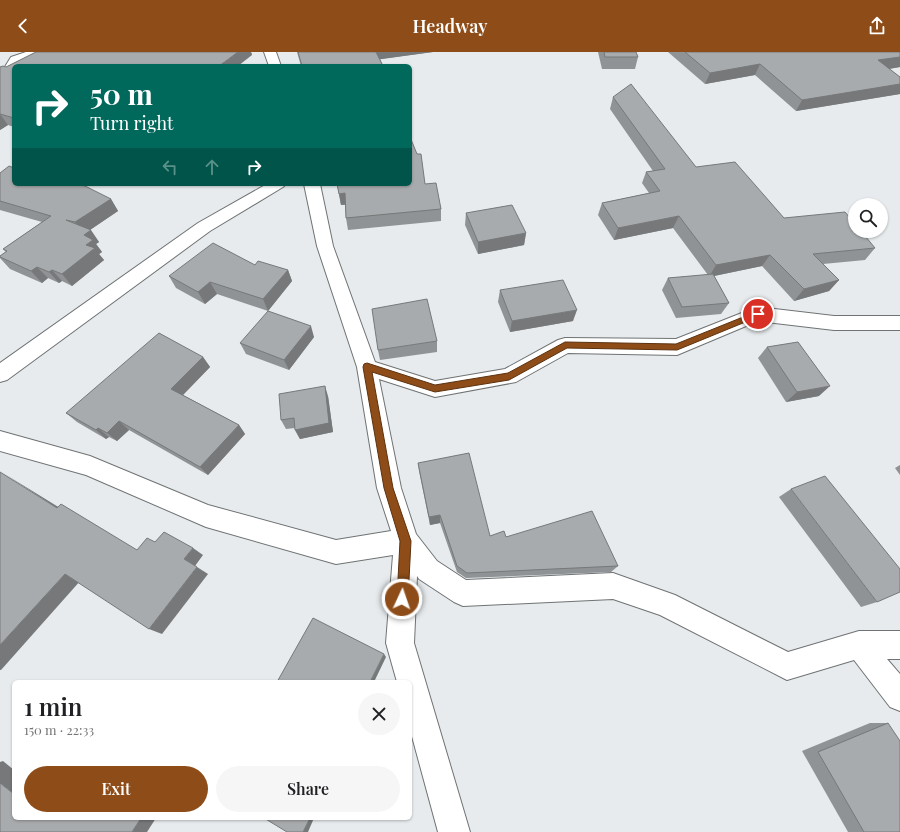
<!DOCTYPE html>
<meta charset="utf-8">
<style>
body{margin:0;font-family:"Playfair Display",serif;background:#f6f6f6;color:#202124;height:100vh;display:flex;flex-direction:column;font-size:15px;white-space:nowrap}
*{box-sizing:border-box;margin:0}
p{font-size:13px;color:#757577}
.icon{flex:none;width:22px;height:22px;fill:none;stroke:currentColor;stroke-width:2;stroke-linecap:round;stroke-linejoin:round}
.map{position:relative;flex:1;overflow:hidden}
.drawer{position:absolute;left:12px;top:628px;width:400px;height:140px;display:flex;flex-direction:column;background:#fff;border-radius:6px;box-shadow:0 1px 3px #0004}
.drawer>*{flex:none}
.top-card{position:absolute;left:12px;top:12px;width:400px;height:122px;border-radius:6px;box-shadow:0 1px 3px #0004;background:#00695c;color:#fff;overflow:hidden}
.buttons{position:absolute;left:848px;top:146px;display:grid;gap:8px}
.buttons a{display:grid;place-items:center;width:40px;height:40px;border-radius:50%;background:#fff;box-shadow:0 1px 3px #0004;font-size:20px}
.pin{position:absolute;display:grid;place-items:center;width:34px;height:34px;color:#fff;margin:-17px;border:2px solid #fff;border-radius:50%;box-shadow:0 1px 4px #0007}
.me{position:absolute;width:44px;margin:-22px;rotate:3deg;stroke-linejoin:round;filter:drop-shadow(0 0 3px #0008)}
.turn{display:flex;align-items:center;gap:14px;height:84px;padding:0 12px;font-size:18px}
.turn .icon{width:52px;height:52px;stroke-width:2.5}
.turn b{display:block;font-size:28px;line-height:34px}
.lanes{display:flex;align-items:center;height:38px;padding:0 12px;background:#0003;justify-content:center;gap:20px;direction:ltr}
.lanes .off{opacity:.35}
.round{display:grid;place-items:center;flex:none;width:42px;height:42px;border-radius:21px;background:#f6f6f6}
.head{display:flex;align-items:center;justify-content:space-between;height:68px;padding:0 12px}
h1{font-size:24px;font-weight:600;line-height:30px}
.cta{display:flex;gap:8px;margin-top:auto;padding:8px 12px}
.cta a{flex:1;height:46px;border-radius:24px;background:#8e4d18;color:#fff;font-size:16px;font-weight:600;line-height:46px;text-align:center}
.cta a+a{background:#f6f6f6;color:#202124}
header{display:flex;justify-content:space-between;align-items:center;height:52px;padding:0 12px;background:#8e4d18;color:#fff;font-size:18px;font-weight:600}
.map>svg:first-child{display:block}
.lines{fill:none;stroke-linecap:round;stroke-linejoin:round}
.street-casing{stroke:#6f7374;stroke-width:2}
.street{fill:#fff;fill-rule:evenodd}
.wall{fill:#909395}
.shaded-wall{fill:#767879}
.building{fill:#a8abad;stroke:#767879}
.route{fill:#8e4d18;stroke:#5c3210}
</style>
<header><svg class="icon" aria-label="back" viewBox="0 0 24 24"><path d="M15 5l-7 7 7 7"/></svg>Headway<svg class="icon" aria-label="share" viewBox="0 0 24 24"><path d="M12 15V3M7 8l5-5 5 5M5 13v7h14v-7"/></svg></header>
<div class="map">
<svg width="900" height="780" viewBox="0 0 900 780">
<rect width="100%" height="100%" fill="#e7ebed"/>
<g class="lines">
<g class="street-casing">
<g id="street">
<polygon points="26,0 43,0 41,3 20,10 18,14 14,14 12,23 0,28 0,19 3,18 11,5"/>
<polygon points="264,0 276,0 281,14 269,14"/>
<polygon points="267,132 286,132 283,135 210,179 7,328 0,330 0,311 198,171"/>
<polygon points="304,132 320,132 333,194 375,310 435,329 505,317 558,288 565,286 676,287 757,255 834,264 900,264 900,278 834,278 758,269 677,303 568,301 516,330 435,345 379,327 401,436 416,482 437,509 466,528 613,521 675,543 788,600 859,579 900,579 900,607 887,607 900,622 900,659 890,655 854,608 787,628 660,563 613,547 463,554 454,550 419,527 417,524 414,591 470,780 438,780 410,677 410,630 397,630 386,591 393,503 336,512 206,475 86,423 0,399 0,379 90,404 208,453 336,488 391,479 377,436 357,315 317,194"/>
</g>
</g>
<use href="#street" class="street"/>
</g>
<g class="wall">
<polygon points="36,0 251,0 252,3 14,14 14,75 8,73 0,78 0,15 6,15"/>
<polygon points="297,0 433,0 380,7 383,14 301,14"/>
<polygon points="598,0 636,0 638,5 635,17 602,17"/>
<polygon points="668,0 900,0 900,15 889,17 900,25 900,42 796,59 755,23 705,32"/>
<polygon points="613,45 696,115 784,166 875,196 865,208 823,212 839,228 829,239 794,249 762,214 714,224 729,251 721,262 676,266 662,238 668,226 708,223 673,176 614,188 598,163 602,151 649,141 642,131 646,120 653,119 610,57"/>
<polygon points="0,121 111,147 118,159 90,178 99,190 96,192 102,200 99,202 104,208 72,234 62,229 59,231 48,226 42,231 10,217 0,206 0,204 6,200 3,197 42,170 0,158"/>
<polygon points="337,132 425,132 441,157 441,169 348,178 346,166 345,153 341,153"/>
<polygon points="466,161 526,181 524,193 478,202 465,173"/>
<polygon points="255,213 288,218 292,229 268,259 217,242 205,252 176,236 169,224"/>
<polygon points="500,238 573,269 510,280 498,250"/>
<polygon points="314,285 289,318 246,302 240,291"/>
<polygon points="437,289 437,300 380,308 378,298"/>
<polygon points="767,295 819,344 786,350 758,306"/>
<polygon points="203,305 210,315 183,343 239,373 245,382 208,423 129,378 117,389 109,385 106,387 77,370 66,361"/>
<polygon points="328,344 333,380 300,387 295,378 295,376 286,377 281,368"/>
<polygon points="418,411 490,484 506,485 618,514 611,520 466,526 457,520 440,471 430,473 419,419"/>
<polygon points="900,413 900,423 895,416"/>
<polygon points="791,437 877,550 861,555 779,445"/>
<polygon points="870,671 888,671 900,780 848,780 802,699"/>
</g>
<g class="shaded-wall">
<polygon points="238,0 251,0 252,3 238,14 219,14"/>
<polygon points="375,0 433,0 375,8"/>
<polygon points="900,5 900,15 870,20 878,8"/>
<polygon points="760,12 755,23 705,32 710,21"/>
<polygon points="900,32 900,42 796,59 802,48"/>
<polygon points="0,62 8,73 0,78"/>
<polygon points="345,141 347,152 341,153 339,142"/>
<polygon points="111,147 118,159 84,182 75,170"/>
<polygon points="679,164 673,176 614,188 618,176"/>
<polygon points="91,178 99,190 96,192 102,200 99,202 104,208 72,234 62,222 86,193 84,183"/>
<polygon points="526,181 524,193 478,202 478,190"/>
<polygon points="770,203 762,214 709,225 716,213"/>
<polygon points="37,215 48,226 42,231 31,219"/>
<polygon points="52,218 62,229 59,231 49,220"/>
<polygon points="288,218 292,229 268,259 263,247"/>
<polygon points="839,228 829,239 794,249 804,237"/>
<polygon points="210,230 217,242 205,252 198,240"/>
<polygon points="577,258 573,269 510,280 512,269"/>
<polygon points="311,274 314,285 289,318 284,308"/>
<polygon points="203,305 210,315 179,347 171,337"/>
<polygon points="325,334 328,344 333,380 300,387 295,378"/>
<polygon points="830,334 819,344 786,350 797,340"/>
<polygon points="119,369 129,378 117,389 107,381"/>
<polygon points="239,373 245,382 208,423 200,415"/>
<polygon points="98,376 109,385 106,387 96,378"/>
<polygon points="0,419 8,424 73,464 57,456"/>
<polygon points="440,463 440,471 430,473 429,465"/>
<polygon points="193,496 203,503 195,514 184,507"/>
<polygon points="197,515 208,522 162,582 149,577"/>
<polygon points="65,522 81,528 1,618 0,618 0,593"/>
<polygon points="384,602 386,605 374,630 370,630"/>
<polygon points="3,709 14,718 14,742 0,731 0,710"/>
<polygon points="141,766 156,766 147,780 132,780"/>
<polygon points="310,766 314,766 308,780 303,780"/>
</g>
<g class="building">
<polygon points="36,0 238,0 219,14 14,14 14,66 0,62 0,15 3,14 6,15"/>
<polygon points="298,0 376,0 383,14 313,14 313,13 312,14 302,14"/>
<polygon points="604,0 636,0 638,5 605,5"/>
<polygon points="685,0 900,0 900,5 878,8 900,25 900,32 802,48 760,12 710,21"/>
<polygon points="631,32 696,115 735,110 784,166 845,160 855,172 855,179 861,179 875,196 813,202 839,228 804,237 770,203 716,213 679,164 618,176 602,151 660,139 646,120 665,117 613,45"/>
<polygon points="410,85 417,102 421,102 425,132 436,131 441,157 346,166 345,141 339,142 337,132 410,132"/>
<polygon points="9,114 14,116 14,132 76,132 85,134 111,147 75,170 66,168 91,178 84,183 93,188 86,193 95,196 62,222 52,218 49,220 37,215 31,219 0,205 0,204 7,199 3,197 51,164 0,149 0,121"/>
<polygon points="512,153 526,181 478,190 466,161"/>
<polygon points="213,191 255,213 258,209 288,218 263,247 210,230 198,240 169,224"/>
<polygon points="713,222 729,251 682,255 668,226"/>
<polygon points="563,228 577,258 512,269 500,238"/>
<polygon points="427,247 437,289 378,298 372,257"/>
<polygon points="268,259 311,274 284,308 240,291"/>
<polygon points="159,281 203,305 171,337 239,373 200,415 119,369 107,381 98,376 96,378 66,361"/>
<polygon points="798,290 830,334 797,340 767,295"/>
<polygon points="325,334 329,371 295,378 294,366 281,368 279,342"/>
<polygon points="469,401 490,484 504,479 506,485 592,459 618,514 467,521 457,514 440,463 429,465 418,411"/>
<polygon points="0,420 57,456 61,452 137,498 147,486 155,490 164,480 193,496 184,507 197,515 149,577 65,522 0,593"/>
<polygon points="825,424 900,517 900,540 877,550 791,437"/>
<polygon points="313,566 384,602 370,630 277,630"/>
<polygon points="888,671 900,689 900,780 864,780 818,700"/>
<polygon points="0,731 14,742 14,766 141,766 132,780 0,780"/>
<polygon points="264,766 310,766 303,780 287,780"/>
</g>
<polygon class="route" points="758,259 760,260 760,264 677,298 567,296 509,328 435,340 372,320 393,436 411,489 408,547 406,551 402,552 399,551 397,547 400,489 384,436 363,315 364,312 367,311 435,333 508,321 565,290 676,292"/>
</svg>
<div class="buttons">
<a><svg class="icon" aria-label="search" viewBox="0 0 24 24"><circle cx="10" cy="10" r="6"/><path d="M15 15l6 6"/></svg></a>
</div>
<div class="pin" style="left:758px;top:262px;background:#d93025"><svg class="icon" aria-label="arrive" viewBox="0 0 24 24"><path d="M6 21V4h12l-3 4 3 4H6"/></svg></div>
<svg class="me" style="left:402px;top:547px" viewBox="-20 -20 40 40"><circle r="17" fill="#8e4d18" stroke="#fff" stroke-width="3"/><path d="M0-11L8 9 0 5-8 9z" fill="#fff"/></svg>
<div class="top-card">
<div class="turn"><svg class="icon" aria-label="right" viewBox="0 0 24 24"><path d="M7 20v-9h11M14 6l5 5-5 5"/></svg><div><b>50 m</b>Turn right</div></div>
<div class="lanes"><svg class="icon off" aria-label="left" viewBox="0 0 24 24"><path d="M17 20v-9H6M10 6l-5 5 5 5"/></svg><svg class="icon off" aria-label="ahead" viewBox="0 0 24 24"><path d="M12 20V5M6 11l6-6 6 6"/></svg><svg class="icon" aria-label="right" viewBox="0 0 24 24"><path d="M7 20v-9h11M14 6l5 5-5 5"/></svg></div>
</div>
<section class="drawer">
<div class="head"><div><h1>1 min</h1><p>150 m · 22:33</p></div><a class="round"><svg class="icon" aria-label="close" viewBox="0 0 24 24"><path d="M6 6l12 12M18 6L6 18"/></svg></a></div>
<div class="cta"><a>Exit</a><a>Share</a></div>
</section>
</div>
